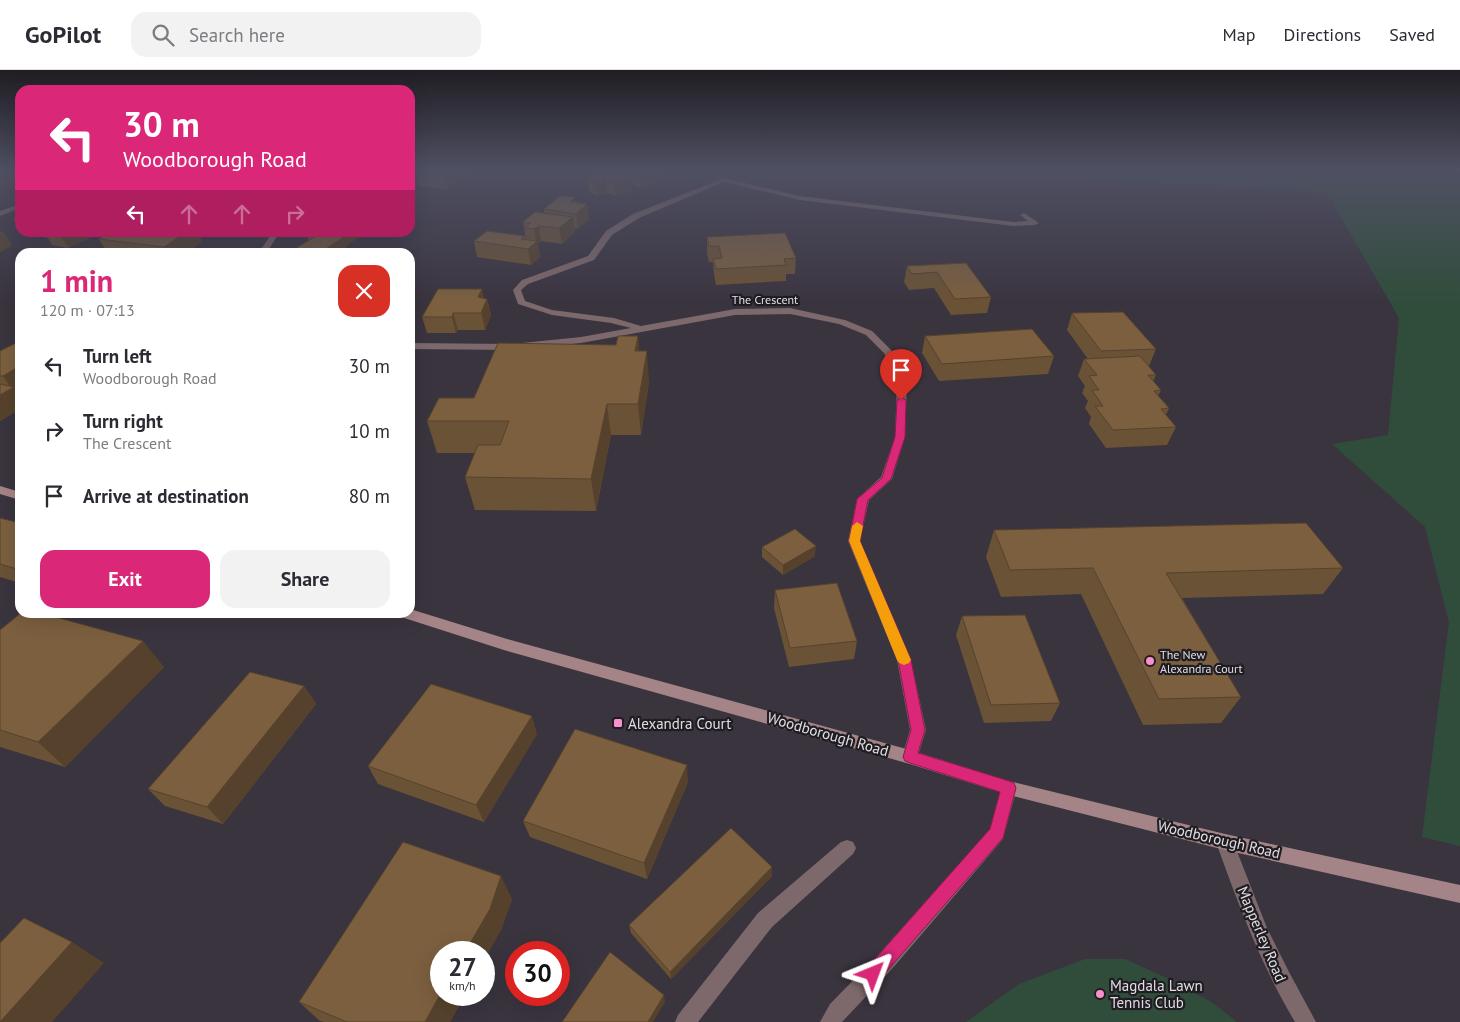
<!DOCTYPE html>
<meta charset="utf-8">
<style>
body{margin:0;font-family:"PT Sans",sans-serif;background:#f2f2f3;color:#2b2b33;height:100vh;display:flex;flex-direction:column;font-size:19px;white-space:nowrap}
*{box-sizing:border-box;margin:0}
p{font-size:16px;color:#7c7c81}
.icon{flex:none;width:28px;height:28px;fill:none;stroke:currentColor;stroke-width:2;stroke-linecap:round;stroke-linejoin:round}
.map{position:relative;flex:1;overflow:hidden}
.panel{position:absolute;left:15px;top:178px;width:400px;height:370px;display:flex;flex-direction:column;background:#fff;border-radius:15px;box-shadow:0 5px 20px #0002}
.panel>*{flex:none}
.hud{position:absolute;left:15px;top:15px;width:400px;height:152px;border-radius:15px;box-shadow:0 5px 20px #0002;background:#db2777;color:#fff;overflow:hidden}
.speed{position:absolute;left:430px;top:871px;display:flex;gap:10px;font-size:25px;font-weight:700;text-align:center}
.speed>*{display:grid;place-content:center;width:65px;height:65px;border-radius:50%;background:#fff;box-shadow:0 5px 20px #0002;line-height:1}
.speed small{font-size:12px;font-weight:400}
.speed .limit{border:8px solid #d22;background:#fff;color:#111}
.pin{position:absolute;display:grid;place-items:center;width:42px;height:42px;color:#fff;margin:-51px -21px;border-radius:50% 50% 50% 0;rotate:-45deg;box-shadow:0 0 5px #0007}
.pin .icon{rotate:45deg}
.me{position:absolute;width:55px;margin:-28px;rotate:44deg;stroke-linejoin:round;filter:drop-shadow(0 0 4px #0008)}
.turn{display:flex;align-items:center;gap:18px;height:105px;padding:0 25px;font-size:22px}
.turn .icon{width:65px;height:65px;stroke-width:2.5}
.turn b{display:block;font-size:35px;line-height:42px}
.lanes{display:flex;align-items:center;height:48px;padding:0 25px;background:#0003;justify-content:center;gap:25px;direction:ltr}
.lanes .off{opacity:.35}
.round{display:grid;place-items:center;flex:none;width:52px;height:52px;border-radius:15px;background:#f2f2f3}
.overview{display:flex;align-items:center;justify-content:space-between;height:85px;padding:0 25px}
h1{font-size:30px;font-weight:800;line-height:38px;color:#db2777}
.primary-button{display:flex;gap:10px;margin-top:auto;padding:10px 25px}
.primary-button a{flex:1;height:58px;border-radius:15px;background:#db2777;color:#fff;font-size:20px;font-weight:800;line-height:58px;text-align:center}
.primary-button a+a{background:#f2f2f3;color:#2b2b33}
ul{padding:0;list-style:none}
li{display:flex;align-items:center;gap:15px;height:65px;padding:0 25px}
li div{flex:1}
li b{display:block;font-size:19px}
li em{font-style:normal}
header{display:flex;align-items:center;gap:30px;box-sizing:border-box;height:70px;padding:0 25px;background:#fff;border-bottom:1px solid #e1e1e2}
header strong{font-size:24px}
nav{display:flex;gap:28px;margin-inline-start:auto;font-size:18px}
.search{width:350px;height:45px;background:#f2f2f3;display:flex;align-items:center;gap:12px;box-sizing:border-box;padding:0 18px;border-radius:15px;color:#7c7c81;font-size:19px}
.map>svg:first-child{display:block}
.green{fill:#304d3b}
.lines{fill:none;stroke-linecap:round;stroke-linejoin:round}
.service{fill:#7d696b;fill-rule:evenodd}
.minor{fill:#7d696b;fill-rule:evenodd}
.tertiary{fill:#7d696b;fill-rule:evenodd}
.secondary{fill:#a58487;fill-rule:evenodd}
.wall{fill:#6a5236}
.shaded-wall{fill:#56422c}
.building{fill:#7b5f3f;stroke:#56422c}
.route{fill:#db2777;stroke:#8e194d}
.slow{fill:#f59e0b}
.poi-dot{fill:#f890cb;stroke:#201d22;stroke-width:2}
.labels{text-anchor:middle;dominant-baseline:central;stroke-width:4.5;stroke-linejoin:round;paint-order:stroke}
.street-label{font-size:12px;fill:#e1dde4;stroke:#201d22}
.poi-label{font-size:12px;fill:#e1dde4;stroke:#201d22;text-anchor:start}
.near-poi-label{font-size:15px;fill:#e1dde4;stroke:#201d22;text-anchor:start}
.near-street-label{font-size:15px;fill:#e1dde4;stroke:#201d22}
</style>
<header>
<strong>GoPilot</strong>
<div class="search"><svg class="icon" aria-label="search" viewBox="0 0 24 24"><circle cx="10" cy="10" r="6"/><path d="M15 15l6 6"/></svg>Search here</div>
<nav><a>Map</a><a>Directions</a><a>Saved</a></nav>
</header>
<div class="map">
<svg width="1460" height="952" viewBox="0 0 1460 952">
<rect width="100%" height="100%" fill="#3a343f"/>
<g class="green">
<polygon points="932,99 1460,99 1460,776 1422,767 1449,552 1425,457 1332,374 1388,365 1399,248 1327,123"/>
<polygon points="1085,889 1125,889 1171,910 1213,933 1237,952 966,952 1019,914"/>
</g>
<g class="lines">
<polygon class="service" points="847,770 853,772 856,778 853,784 772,857 698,952 675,952 678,945 758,843 841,772"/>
<g class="minor">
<polygon points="724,108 800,126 1013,152 1028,151 1020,145 1024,143 1039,153 1035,155 1013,156 800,130 724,112 639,148 612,165 594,190 528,214 521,220 525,231 552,240 614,248 641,256 735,239 790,238 845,250 872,261 891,280 907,311 905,367 892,409 869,430 860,471 911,590 926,660 916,692 910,694 904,692 902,687 910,660 897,590 848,471 857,429 881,407 895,367 897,311 884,283 866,265 839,254 790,244 735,245 581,273 512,280 410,279 410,273 512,274 581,267 631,258 611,253 552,245 518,234 513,220 522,210 588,186 606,161 633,144"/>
<polygon points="20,134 20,138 0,146 0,141"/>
<polygon points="273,162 280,162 267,182 259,182"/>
<polygon points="1009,711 1015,713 1017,718 1003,769 892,899 842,952 820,952 830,934 878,885 990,759 1001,718 1003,713"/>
</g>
<path class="tertiary" d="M1225,764L1231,766L1267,858L1289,902L1316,952H1295C1261,895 1238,834 1216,772L1219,766Z"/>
<g class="secondary">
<polygon points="0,416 20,422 20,430 0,424"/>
<polygon points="410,539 507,569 910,680 1009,711 1225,764 1460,815 1460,833 1225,780 1009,725 910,694 507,581 398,546 396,542 410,542"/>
</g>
</g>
<g class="wall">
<polygon points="475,99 447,119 419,116 415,102"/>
<polygon points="621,99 659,99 660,111 642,118 632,114 632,121 616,126 607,123 597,126 589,122 587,108 621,102"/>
<polygon points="576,132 587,134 589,149 578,159 574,158 575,162 562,174 541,171 538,174 540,187 531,195 477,187 474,171 525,166 526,170 523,152 544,143 544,139"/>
<polygon points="20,145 20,160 13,148"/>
<polygon points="22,162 102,162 68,178 52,175 48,168"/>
<polygon points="111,162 198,162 202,172 186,182 107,182 99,169"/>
<polygon points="306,162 366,162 346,176 309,171"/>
<polygon points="707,167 796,188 795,204 786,204 786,211 716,215 714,205 713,192 709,192 707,183"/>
<polygon points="966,193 991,227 987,243 951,245 934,218 909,220 904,212 907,196"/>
<polygon points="484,228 487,229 491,245 485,260 458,260 456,263 427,263 422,247"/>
<polygon points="1072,243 1156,279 1149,296 1156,305 1153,312 1161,320 1158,326 1169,338 1166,345 1176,357 1167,375 1106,378 1089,354 1091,347 1085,338 1088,331 1082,323 1085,316 1078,306 1084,289 1088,289 1067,260"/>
<polygon points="638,266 639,281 649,312 641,365 611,365 596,441 475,440 465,407 475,383 437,383 427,351 474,328"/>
<polygon points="925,266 1054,286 1048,304 939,311 922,283"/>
<polygon points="0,281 18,322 20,339 0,351"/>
<polygon points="0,448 20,453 20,513 0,507"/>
<polygon points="994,460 1343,498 1323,524 1182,528 1241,627 1221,653 1143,655 1081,524 1001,527 986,487"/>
<polygon points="762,477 815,486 783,505 762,487"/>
<polygon points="775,520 857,571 854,589 789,597 774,538"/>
<polygon points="962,546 1060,633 1051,651 984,653 956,565"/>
<polygon points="0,560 164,597 65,697 0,677"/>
<polygon points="304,616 316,634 223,754 165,736 148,719"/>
<polygon points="537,664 484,752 378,714 368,696"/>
<polygon points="688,712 647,809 530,767 523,751"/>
<polygon points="772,797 772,806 671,909 631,863 629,855"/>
<polygon points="512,829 501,860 441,925 465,925 450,952 324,952 320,951 299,932"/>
</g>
<g class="shaded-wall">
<polygon points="4,99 20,99 20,110 0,118 0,101"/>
<polygon points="452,99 475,99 447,119 443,105"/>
<polygon points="648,99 659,99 660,111 642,118 641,104"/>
<polygon points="631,106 632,121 616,126 614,112"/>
<polygon points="606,108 607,123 597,126 596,112"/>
<polygon points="410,118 412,125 410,127"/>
<polygon points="575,127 577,142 570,132"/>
<polygon points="587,134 589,149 578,159 576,144"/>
<polygon points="573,147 575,162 562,174 559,158"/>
<polygon points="539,156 541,171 538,174 540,187 531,195 528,179 536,172 534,159"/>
<polygon points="3,161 12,176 0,182 0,162"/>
<polygon points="59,162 102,162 68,178"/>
<polygon points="186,162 198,162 202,172 186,182 167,182 164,177"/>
<polygon points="339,162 366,162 346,176 349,182 321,182 341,169"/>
<polygon points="411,219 416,235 410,240 410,220"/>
<polygon points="482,219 485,233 487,229 491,245 485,260 478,227"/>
<polygon points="453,243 458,260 456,263 452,247"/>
<polygon points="638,266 641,297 635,281"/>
<polygon points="647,281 649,312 641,365 638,334"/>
<polygon points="20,296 20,321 18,322 20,325 20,339 0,351 0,325 12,319 3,306"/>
<polygon points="607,334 611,365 596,441 591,409"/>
<polygon points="816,476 815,486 783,505 783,495"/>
<polygon points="143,571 164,597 65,697 38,672"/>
<polygon points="304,616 316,634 223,754 207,737"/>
<polygon points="532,646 537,664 484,752 476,735"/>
<polygon points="687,695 688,712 647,809 644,793"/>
<polygon points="772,797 772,806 671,909 670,902"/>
<polygon points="501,806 512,829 501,860 484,891 484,882 465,882"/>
<polygon points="72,872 104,893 52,952 0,952"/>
<polygon points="441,923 441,925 465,925 450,952 425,952"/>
<polygon points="664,925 665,932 653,952 648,952"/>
</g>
<g class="building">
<polygon points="420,99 452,99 443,105 415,102"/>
<polygon points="614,99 631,106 614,112 606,108 596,112 587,108"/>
<polygon points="627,99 655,99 641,104"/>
<polygon points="560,126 575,127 570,132 587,134 576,144 544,139"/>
<polygon points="535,142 573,147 559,158 539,156 534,159 524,158 531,153 523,152"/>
<polygon points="20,145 20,149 13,148"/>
<polygon points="487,161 525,166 521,169 537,171 528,179 474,171"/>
<polygon points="111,162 186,162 164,177 99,169"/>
<polygon points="785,163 796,188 784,189 786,195 716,199 713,189 722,188 719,176 709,176 707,167"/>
<polygon points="319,164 344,167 321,182 290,182"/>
<polygon points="966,193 991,227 955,229 937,202 912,204 907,196"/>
<polygon points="438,219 482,219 478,227 487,229 481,243 453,243 452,247 422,247"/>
<polygon points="1123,242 1156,279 1101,281 1072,243"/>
<polygon points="1032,259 1054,286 942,294 925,266"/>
<polygon points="618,266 638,266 635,281 647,281 638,334 607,334 591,409 465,407 478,375 500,375 509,351 427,351 439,328 474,328 498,273 616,275"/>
<polygon points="20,271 20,296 3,306 0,306 0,281"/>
<polygon points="1140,286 1156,305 1148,305 1161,320 1154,321 1169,338 1161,339 1176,357 1113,360 1095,336 1103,336 1092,320 1099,320 1089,306 1097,305 1084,289"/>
<polygon points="0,314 14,317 0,325"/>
<polygon points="0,448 20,453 20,500 0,494"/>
<polygon points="1306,453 1343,498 1166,503 1241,627 1159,629 1093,498 1010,500 994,460"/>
<polygon points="795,459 816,476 783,495 762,477"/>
<polygon points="837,513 857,571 790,578 775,520"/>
<polygon points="22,542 37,542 143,571 38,672 0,660 0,560"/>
<polygon points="1025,545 1060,633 991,635 962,546"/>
<polygon points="250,602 304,616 207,737 148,719"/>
<polygon points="431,614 532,646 476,735 368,696"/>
<polygon points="575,659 687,695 644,793 523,751"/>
<polygon points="731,758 772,797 670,902 629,855"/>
<polygon points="403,772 501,806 490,839 465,882 441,882 441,923 425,952 347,952 299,932"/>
<polygon points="24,848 72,872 0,952 0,873"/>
<polygon points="610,882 664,925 648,952 562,952"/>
</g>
<linearGradient id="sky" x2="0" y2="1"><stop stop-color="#201d23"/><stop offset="0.43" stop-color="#4f5063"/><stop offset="1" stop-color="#4f5063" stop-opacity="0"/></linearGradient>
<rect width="1460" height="232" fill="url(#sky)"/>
<polygon class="route" points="901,327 906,330 905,367 891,409 868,430 860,471 911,590 925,660 918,683 1009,711 1014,713 1016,718 1003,768 879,910 873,913 867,910 864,904 867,898 990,759 1000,722 910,693 905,691 903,687 911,660 898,590 849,471 857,429 882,408 895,367 897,330"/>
<polygon class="slow" points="857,452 863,456 860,471 911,590 909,593 904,595 899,593 897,590 849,471 852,456"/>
<g class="poi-dot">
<circle cx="1150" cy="591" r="5"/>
<rect x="613" y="648" width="10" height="10" rx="2.5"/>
<circle cx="1100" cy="924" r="5"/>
</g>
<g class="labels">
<g class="street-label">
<text x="765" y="229">The Crescent</text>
</g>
<g class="poi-label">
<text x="1160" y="584">The New<tspan x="1160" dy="14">Alexandra Court</tspan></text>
</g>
<g class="near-poi-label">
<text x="628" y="653">Alexandra Court</text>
<text x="1110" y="915">Magdala Lawn<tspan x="1110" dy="17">Tennis Club</tspan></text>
</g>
<g class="near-street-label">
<text transform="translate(828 664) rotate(16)">Woodborough Road</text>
<text transform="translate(1219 769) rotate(13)">Woodborough Road</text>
<text transform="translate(1262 864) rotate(67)">Mapperley Road</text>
</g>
</g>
</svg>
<div class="speed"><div>27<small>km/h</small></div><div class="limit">30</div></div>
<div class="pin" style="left:901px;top:330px;background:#d93025"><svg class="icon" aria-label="arrive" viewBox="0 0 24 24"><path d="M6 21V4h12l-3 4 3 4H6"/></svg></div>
<svg class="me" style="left:873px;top:904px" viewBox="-20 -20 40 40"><path d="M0-17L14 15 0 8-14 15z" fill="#db2777" stroke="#fff" stroke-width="4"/></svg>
<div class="hud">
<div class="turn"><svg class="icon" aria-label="left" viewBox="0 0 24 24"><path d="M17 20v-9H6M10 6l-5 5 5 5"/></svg><div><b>30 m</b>Woodborough Road</div></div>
<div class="lanes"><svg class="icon" aria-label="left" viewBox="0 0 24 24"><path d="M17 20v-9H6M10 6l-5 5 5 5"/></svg><svg class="icon off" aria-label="ahead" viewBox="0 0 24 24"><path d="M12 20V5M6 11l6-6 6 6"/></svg><svg class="icon off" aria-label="ahead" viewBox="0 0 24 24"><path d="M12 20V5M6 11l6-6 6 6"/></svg><svg class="icon off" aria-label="right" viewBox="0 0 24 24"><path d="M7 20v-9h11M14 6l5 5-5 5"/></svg></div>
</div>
<section class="panel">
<div class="overview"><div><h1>1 min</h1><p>120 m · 07:13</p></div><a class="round" style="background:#d93025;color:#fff"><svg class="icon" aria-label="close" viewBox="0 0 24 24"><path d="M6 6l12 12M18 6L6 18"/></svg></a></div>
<ul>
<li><svg class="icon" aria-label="left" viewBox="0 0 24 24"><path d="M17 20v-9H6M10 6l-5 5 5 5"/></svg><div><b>Turn left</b><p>Woodborough Road</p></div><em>30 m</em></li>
<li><svg class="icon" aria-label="right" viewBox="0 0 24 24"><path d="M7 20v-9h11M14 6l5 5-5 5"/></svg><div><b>Turn right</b><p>The Crescent</p></div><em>10 m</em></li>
<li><svg class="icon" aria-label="arrive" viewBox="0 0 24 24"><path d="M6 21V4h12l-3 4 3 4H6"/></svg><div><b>Arrive at destination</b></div><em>80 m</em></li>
</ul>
<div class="primary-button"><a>Exit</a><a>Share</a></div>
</section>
</div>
